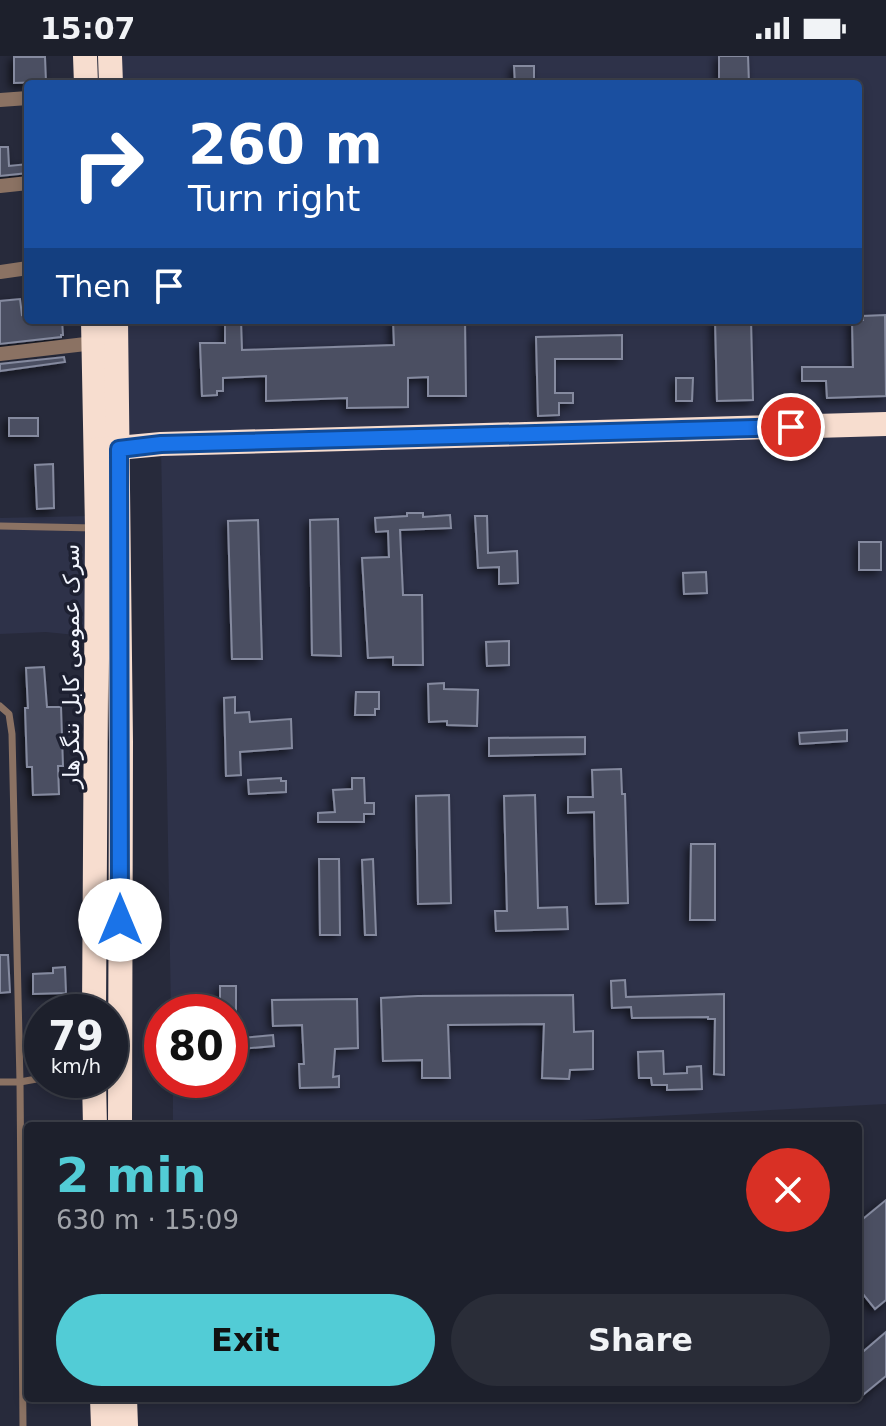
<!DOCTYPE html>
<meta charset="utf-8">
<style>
body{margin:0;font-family:"DejaVu Sans",Cairo,sans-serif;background:#2a2d38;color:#f1f3f6;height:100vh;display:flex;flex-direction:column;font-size:30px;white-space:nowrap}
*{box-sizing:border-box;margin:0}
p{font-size:26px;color:#a0a3a9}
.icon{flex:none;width:44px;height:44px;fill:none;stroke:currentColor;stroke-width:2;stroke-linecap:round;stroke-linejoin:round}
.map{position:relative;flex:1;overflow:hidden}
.details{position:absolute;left:24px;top:1066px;width:838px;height:280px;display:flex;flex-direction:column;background:#1d202c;border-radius:8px;box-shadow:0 4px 12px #0003,0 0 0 2px #3b3e48}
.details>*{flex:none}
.banner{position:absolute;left:24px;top:24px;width:838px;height:244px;border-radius:8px;box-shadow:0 4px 12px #0003,0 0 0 2px #3b3e48;background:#1a4fa0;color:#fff;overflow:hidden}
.speed{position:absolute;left:24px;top:938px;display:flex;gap:16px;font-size:40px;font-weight:700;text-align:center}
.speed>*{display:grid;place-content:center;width:104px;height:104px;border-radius:50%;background:#1d202c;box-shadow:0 4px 12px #0003,0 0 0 2px #3b3e48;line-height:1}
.speed small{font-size:20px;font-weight:400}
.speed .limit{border:12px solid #d22;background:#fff;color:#111}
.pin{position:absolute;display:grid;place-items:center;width:68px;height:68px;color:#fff;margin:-34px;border:4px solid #fff;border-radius:50%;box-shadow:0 2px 8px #0007}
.me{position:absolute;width:88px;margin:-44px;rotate:0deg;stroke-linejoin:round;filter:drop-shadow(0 0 6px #0008)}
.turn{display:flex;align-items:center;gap:28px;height:168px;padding:0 32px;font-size:36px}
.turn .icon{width:104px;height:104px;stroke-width:2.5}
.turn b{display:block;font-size:56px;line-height:68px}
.then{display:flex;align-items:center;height:76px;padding:0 32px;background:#0003;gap:16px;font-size:30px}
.round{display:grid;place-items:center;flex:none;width:84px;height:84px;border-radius:42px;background:#2a2d38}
.headline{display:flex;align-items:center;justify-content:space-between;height:136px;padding:0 32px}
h1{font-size:48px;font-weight:800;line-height:60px;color:#52ccd6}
.action{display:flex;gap:16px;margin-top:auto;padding:16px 32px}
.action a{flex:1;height:92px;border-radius:48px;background:#52ccd6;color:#111;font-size:32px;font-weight:800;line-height:92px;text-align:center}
.action a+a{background:#2a2d38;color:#f1f3f6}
.status{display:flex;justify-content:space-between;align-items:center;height:56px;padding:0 40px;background:#1d202c;direction:ltr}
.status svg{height:22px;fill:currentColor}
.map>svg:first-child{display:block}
.built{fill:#2e3249}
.building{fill:#4b5062;stroke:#858a9f;stroke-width:2;filter:url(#shadow)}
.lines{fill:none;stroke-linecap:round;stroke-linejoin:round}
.lane{stroke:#8b7263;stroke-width:7}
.street{stroke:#8b7263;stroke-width:14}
.highway{stroke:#f7ddcf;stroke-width:24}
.route-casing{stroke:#114b97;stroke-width:20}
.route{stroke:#1a73e8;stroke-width:14}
.labels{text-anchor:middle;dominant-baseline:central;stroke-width:7;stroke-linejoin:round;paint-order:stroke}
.street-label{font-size:22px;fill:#f1f4fd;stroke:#1d2031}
</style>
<div class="status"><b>15:07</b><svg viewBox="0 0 49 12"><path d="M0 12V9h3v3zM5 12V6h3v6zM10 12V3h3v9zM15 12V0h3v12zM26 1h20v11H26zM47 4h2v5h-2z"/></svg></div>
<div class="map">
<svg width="886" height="1370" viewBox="0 0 886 1370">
<defs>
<filter id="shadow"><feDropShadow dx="-3.5" dy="3.5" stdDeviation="4" flood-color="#0009"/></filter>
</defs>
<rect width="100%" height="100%" fill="#272a3b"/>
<g class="built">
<polygon points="110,0 886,0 886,1048 466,1070 173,1070 173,1024 230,1024 230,956 171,956 161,389 119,393 116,264 858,264 858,28 111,28"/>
<polygon points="89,460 95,581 46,576 0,578 0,462"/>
</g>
<g class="building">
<polygon points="719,0 748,0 749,28 719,28"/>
<polygon points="14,1 45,1 46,26 14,27"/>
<polygon points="514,10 534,10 534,28 515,28"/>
<polygon points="0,91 8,91 9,110 28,108 28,117 0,120"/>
<polygon points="20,243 22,259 28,258 28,264 62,264 63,279 61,279 61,281 0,288 0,245"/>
<polygon points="885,259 886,340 827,342 826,325 802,325 802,311 853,311 852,264 863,264 863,260"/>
<polygon points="225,264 241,264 242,294 394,289 393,264 465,264 466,340 428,340 428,321 408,322 408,351 347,352 347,342 266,345 266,320 223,322 223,335 217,335 217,339 202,340 200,287 225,287"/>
<polygon points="715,264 751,264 753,344 717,345"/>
<polygon points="622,279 622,303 555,303 555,337 573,337 573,347 559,347 559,359 538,360 536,281"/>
<polygon points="64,301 65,306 0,315 0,308"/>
<polygon points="676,322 693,322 692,345 676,345"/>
<rect x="9" y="362" width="29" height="18"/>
<polygon points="53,408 54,452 37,453 35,409"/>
<polygon points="407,457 423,457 423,461 450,459 451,472 400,474 403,539 422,539 423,609 393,609 393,601 368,602 362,502 389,501 388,475 376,476 375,462 407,460"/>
<polygon points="475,460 487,460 488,497 517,495 518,527 499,528 499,511 478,512"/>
<polygon points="338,463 341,600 312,599 310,464"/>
<polygon points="258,464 262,603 232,603 228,465"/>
<rect x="859" y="486" width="22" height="28"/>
<polygon points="706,516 707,537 684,538 683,517"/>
<polygon points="509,585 509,609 487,610 486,586"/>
<polygon points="44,611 47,651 61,651 63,710 58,710 59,738 33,739 32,711 27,711 25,652 28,652 26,612"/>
<polygon points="444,627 444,633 478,634 477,670 447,669 447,665 429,666 428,628"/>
<polygon points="356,636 379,636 379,653 375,653 375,659 355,659"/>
<polygon points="235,641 235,657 249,656 250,666 291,663 292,692 240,696 241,719 226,720 224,642"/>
<polygon points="847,674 847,685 800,688 799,677"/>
<polygon points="585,681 585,698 489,700 489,682"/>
<polygon points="621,713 622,738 625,738 628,847 596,848 594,756 568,757 568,741 593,741 592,714"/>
<polygon points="281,722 281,725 286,725 286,736 249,738 248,724"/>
<polygon points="352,722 364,722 365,747 374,747 374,758 364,758 364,766 318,766 318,757 335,756 333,734 352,733"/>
<polygon points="449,739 451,847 418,848 416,740"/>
<polygon points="535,739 538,852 567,851 568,873 496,875 495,855 507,855 504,740"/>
<polygon points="691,788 715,788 715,864 690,864"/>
<polygon points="319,803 339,803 340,879 320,879"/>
<polygon points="373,803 376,879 365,879 362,804"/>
<polygon points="0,899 8,899 10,936 0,937"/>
<polygon points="65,911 66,937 33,938 33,918 53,917 53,912"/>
<polygon points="625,924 626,941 724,938 724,1019 714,1018 715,963 708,963 708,961 632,962 631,951 612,952 611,925"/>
<rect x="220" y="930" width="16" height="26"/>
<polygon points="573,939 574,976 593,975 593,1013 570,1014 569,1023 542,1022 544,968 448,969 450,1022 422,1022 422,1004 383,1005 381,942 418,940"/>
<polygon points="357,943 358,992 335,993 333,1021 339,1020 339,1031 300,1032 299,1008 304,1008 302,969 273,970 272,944"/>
<polygon points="230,969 242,969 242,982 273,979 274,990 230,994"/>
<polygon points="663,995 664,1018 687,1017 687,1011 701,1010 702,1033 667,1034 667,1029 652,1029 651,1022 639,1022 638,996"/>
<polygon points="886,1144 886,1244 875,1253 858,1232 858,1167"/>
<polygon points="886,1276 886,1320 858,1343 858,1300"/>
</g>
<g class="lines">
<g class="lane">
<polyline points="0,470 94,472"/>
<polyline points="0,650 9,658 12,678 20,1026 23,1370"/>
<polyline points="0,1026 20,1026 42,1022"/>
</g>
<g class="street">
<polyline points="0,44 28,42"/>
<polyline points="0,130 28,127"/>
<polyline points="0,216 28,212"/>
<polyline points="0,298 94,287"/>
</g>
<g class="highway">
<polyline points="85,0 86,28"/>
<polyline points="110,0 111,28"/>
<polyline points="93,264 97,472 94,956"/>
<polyline points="116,264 121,686 120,1070"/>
<polyline points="96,394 161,388 886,368"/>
<polyline points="94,1024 95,1070"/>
<polyline points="102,1342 103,1370"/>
<polyline points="125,1342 126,1370"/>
</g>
</g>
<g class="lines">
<g class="route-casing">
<polyline id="route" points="120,864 119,393 161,388 791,371"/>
</g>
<use href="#route" class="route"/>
</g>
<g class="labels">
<g class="street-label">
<text transform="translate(71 610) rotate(-90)">سرک عمومی کابل ننگرهار</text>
</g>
</g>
</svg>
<div class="speed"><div>79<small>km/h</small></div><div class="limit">80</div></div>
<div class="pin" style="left:791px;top:371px;background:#d93025"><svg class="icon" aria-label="arrive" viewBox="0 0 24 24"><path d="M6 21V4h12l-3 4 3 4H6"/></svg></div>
<svg class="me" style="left:120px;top:864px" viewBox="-20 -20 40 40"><circle r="19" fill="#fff"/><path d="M0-13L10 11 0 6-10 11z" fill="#1a73e8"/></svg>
<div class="banner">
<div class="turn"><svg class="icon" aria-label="right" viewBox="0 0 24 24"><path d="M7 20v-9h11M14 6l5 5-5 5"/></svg><div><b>260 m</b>Turn right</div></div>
<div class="then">Then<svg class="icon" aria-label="arrive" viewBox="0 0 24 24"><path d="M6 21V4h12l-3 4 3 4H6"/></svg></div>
</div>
<section class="details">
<div class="headline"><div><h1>2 min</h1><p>630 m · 15:09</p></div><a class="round" style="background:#d93025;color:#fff"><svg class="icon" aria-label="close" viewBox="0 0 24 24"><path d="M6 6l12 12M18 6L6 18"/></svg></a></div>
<div class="action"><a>Exit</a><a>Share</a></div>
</section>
</div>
